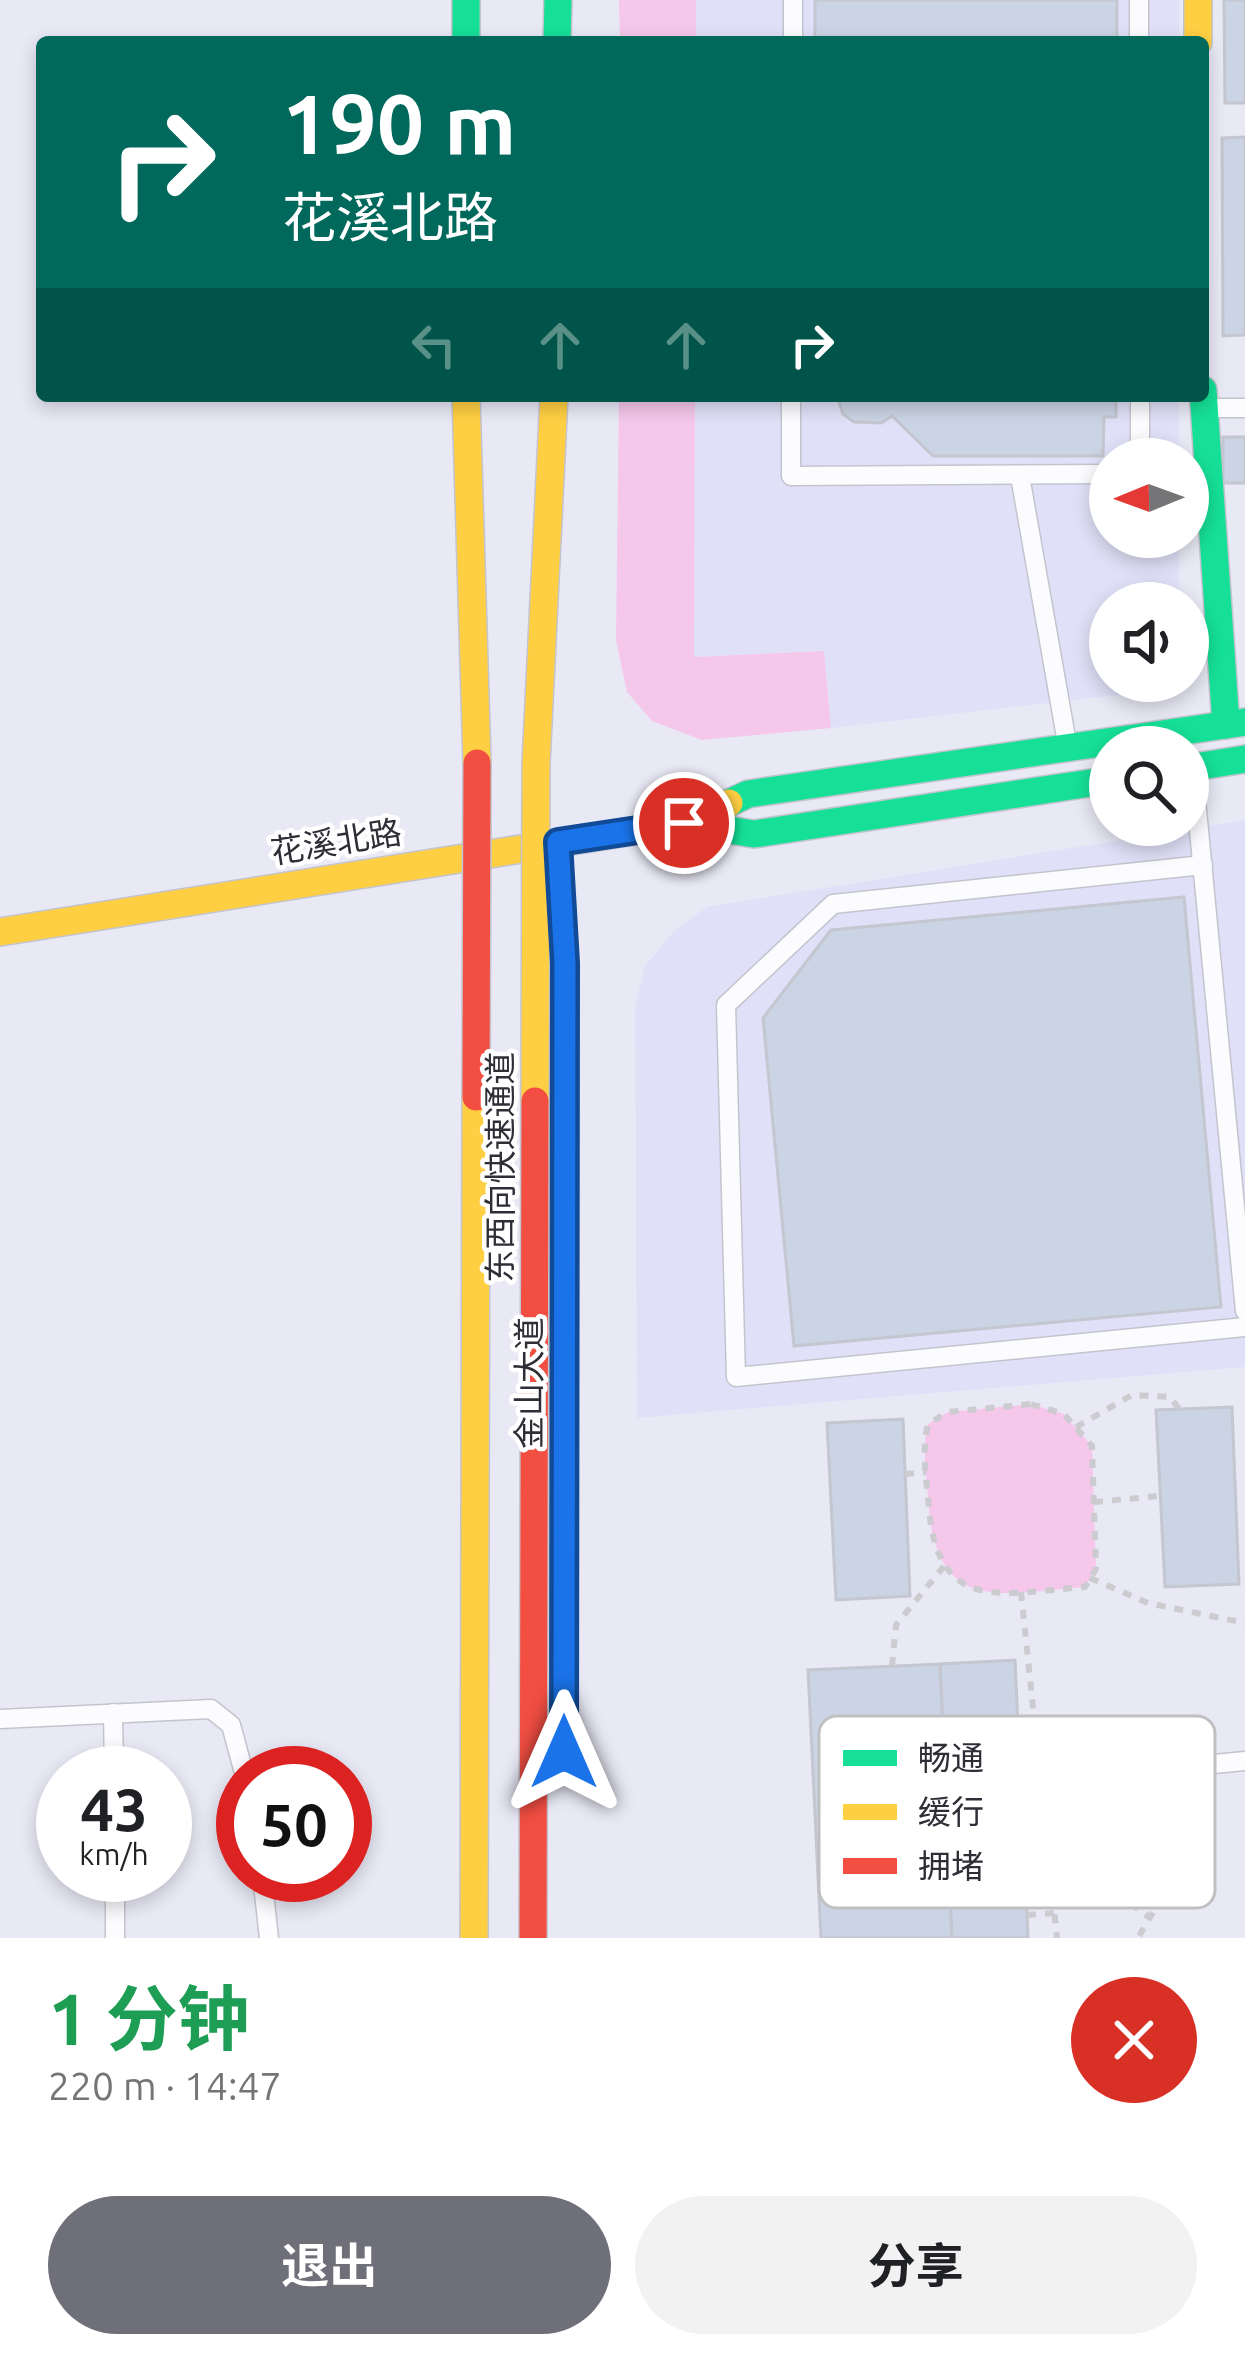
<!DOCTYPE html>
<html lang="zh">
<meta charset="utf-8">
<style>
body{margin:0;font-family:Ubuntu,"Noto Sans SC",sans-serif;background:#f2f2f2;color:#202124;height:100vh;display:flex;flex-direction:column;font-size:45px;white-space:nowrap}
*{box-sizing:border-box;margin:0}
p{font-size:39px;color:#757577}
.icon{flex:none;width:66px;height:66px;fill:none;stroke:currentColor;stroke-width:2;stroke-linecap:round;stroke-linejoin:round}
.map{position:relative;height:1938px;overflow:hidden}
.drawer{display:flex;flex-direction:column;background:#fff;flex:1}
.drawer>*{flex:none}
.hud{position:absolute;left:36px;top:36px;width:1173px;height:366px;border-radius:12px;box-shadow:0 6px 18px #0003;background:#00695c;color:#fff;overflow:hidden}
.needle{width:78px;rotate:269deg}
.controls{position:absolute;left:1089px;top:438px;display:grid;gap:24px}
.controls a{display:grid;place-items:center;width:120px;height:120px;border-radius:50%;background:#fff;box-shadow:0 6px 18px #0003;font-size:60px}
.speed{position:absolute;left:36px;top:1746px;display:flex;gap:24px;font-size:60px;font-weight:700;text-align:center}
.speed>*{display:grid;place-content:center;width:156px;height:156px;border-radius:50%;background:#fff;box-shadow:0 6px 18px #0003;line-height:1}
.speed small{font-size:30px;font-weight:400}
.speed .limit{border:18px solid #d22;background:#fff;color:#111}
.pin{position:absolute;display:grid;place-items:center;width:102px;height:102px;color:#fff;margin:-51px;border:6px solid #fff;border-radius:50%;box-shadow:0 3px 12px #0007}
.me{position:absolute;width:132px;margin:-66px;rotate:0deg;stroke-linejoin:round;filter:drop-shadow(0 0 9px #0008)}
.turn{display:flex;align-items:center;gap:42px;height:252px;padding:0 48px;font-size:54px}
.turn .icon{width:156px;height:156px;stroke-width:2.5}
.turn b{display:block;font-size:84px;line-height:102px}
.lanes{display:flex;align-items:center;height:114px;padding:0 48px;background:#0003;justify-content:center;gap:60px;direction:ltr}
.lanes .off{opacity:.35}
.round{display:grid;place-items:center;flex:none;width:126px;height:126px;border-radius:63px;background:#f2f2f2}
.headline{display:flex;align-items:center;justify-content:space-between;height:204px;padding:0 48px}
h1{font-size:72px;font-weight:700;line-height:90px;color:#1e9e55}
.action{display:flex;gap:24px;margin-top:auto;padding:24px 48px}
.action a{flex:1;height:138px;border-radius:72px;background:#6f6f7a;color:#fff;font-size:48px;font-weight:700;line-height:138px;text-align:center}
.action a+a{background:#f2f2f2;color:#202124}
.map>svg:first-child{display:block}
.built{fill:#e0e1f8}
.green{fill:#f5c7ea}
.building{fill:#cbd4e4;stroke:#c4c6d0;stroke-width:3}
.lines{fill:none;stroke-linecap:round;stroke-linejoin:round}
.lane-casing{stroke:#c3c4ce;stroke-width:21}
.fast-casing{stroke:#c3c4ce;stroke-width:30}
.slow-casing{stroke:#c3c4ce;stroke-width:30}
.path{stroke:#cbcbd0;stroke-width:6;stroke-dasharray:9 9;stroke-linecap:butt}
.lane{stroke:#fcfcfe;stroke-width:18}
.fast{stroke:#16e098;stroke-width:27}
.slow{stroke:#ffcf43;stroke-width:27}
.slow-bridge-casing{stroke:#c3c4ce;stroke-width:30;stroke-linecap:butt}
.jam-bridge-casing{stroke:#c3c4ce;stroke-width:30;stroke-linecap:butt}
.slow-bridge{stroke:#ffcf43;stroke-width:27}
.jam-bridge{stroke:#f24e42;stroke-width:27}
.route-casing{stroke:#114b97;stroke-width:30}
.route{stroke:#1a73e8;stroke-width:21}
.labels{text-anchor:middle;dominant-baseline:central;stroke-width:9;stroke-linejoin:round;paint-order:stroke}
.street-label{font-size:33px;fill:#2e2e37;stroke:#fff}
.key{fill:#fff;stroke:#c0c0c3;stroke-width:3}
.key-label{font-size:33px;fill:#2e2e37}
</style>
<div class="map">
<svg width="1245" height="1938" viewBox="0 0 1245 1938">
<rect width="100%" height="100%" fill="#e9e9f6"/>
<g class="built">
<rect x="696" y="0" width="483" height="42"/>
<polygon points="695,396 1179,396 1179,459 1110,459 1110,537 1179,537 1179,603 1110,603 1110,681 1180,681 1180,688 831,728 824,651 694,657"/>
<polygon points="1245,820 1245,1367 637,1418 635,1006 645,966 676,929 707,907"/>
</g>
<g class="green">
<polygon points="619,0 696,0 696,42 620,42"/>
<polygon points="619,396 695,396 694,657 824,651 831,728 702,740 652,721 627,692 616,640"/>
<path d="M1031,1404L1064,1414L1092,1446L1096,1569L1085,1587C1004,1593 939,1615 929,1510C927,1481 921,1452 928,1424L948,1412Z"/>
</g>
<g class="building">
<rect x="815" y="0" width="302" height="42"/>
<polygon points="1224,0 1245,0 1245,103 1225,103"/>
<polygon points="1245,137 1245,335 1223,336 1222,138"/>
<polygon points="837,396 1116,396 1116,417 1104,417 1103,456 933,456 892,416 881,423 854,422 843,414"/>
<rect x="1223" y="437" width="22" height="46"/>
<polygon points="1184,897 1221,1307 794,1346 763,1018 831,930"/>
<polygon points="1232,1407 1239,1584 1165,1587 1156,1410"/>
<polygon points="903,1419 910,1596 836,1600 827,1423"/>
<polygon points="1015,1660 1023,1837 948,1840 940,1664"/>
<polygon points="940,1664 952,1938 821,1938 808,1670"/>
<polygon points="1026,1891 1028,1938 952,1938 950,1894"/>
</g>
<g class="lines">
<g class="lane-casing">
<g id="lane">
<polyline points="1139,0 1139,42"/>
<polyline points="793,42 793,0"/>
<polyline points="791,396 791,476 1110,474"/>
<polyline points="1140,396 1140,459"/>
<polyline points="1204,408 1245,408"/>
<polyline points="1020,476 1067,743"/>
<polyline points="1193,768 1245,1311"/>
<polyline points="1203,865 833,904 726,1005 736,1377 1245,1327"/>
<polyline points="113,1713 114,1773"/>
<polyline points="0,1719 211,1709 231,1725 244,1773"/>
<polyline points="1143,1771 1245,1761"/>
<polyline points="115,1875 115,1938"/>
<polyline points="262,1875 269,1938"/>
</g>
</g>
<g class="fast-casing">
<g id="fast">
<polyline points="466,0 466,42"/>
<polyline points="557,42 558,0"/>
<polyline points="1203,390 1226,725"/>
<polyline points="1188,768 1245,759"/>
<polyline points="729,803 748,794 1245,722"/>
<polyline points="684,823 754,834 1110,780"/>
</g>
</g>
<g class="slow-casing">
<g id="slow">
<polyline points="1198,0 1198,42"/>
<polyline points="466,396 477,763"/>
<polyline points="0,932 684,823 729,803"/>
</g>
</g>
<g class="path">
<path d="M1031,1404L1064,1414L1092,1446L1096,1569L1085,1587C1004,1593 939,1615 929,1510C927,1481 921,1452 928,1424L948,1412Z"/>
<polyline points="1076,1427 1132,1395 1170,1397 1179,1409"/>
<polyline points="905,1474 926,1472"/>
<polyline points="1094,1502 1160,1496"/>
<polyline points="1090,1578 1148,1603 1245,1623"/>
<polyline points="1021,1592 1057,1938"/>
<polyline points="892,1666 896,1625 945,1565"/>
<polyline points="1022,1814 1042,1814"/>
<path d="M1134,1830L1153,1831C1187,1870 1159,1899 1138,1938"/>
<polyline points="1027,1915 1054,1913 1083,1881 1096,1879 1149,1917"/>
</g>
<use href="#lane" class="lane"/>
<use href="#fast" class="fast"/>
<use href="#slow" class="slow"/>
<g class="slow-bridge-casing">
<g id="slow-bridge">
<polyline points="535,1101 536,764 554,396"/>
<polyline points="474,1938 476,1097"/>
</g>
</g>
<g class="jam-bridge-casing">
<g id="jam-bridge">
<polyline points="476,1097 477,763"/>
<polyline points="533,1938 535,1101"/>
</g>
</g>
<use href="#slow-bridge" class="slow-bridge"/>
<use href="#jam-bridge" class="jam-bridge"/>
</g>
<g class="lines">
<g class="route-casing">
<polyline id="route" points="564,1752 565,963 558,842 684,823"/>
</g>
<use href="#route" class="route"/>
</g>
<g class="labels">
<g class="street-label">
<text transform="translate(336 841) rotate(-9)">花溪北路</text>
<text transform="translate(499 1167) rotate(-90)">东西向快速通道</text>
<text transform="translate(528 1383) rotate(-90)">金山大道</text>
</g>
</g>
<rect x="819" y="1716" width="396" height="192" rx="18" class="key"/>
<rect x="843" y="1750" width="54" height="16" fill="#16e098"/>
<rect x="843" y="1804" width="54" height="16" fill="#ffcf43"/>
<rect x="843" y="1858" width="54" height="16" fill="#f24e42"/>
<g class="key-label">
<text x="918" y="1770">畅通</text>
<text x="918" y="1824">缓行</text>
<text x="918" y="1878">拥堵</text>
</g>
</svg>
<div class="controls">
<a><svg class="needle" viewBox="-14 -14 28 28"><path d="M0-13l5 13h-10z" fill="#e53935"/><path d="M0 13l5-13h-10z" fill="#757577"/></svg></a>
<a><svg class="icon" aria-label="sound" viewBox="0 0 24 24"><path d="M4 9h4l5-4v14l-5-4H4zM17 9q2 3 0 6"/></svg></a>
<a><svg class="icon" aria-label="search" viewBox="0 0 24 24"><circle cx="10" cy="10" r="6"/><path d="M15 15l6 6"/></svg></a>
</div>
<div class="speed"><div>43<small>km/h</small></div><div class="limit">50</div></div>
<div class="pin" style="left:684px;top:823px;background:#d93025"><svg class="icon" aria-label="arrive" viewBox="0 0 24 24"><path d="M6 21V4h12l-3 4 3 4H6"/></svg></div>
<svg class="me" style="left:564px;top:1752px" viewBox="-20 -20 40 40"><path d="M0-17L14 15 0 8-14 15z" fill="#1a73e8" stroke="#fff" stroke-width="4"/></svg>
<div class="hud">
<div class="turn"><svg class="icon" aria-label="right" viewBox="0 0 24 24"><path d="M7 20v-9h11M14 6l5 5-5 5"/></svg><div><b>190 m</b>花溪北路</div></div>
<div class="lanes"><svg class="icon off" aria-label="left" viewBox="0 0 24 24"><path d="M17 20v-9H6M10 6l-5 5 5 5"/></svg><svg class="icon off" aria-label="ahead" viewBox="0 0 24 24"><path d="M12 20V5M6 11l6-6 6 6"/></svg><svg class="icon off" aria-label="ahead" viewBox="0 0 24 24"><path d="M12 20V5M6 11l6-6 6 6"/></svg><svg class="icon" aria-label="right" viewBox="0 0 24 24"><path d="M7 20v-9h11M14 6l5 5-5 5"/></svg></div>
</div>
</div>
<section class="drawer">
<div class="headline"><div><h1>1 分钟</h1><p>220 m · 14:47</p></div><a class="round" style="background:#d93025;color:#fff"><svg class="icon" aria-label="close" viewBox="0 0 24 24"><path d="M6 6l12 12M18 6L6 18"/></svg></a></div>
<div class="action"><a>退出</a><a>分享</a></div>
</section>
